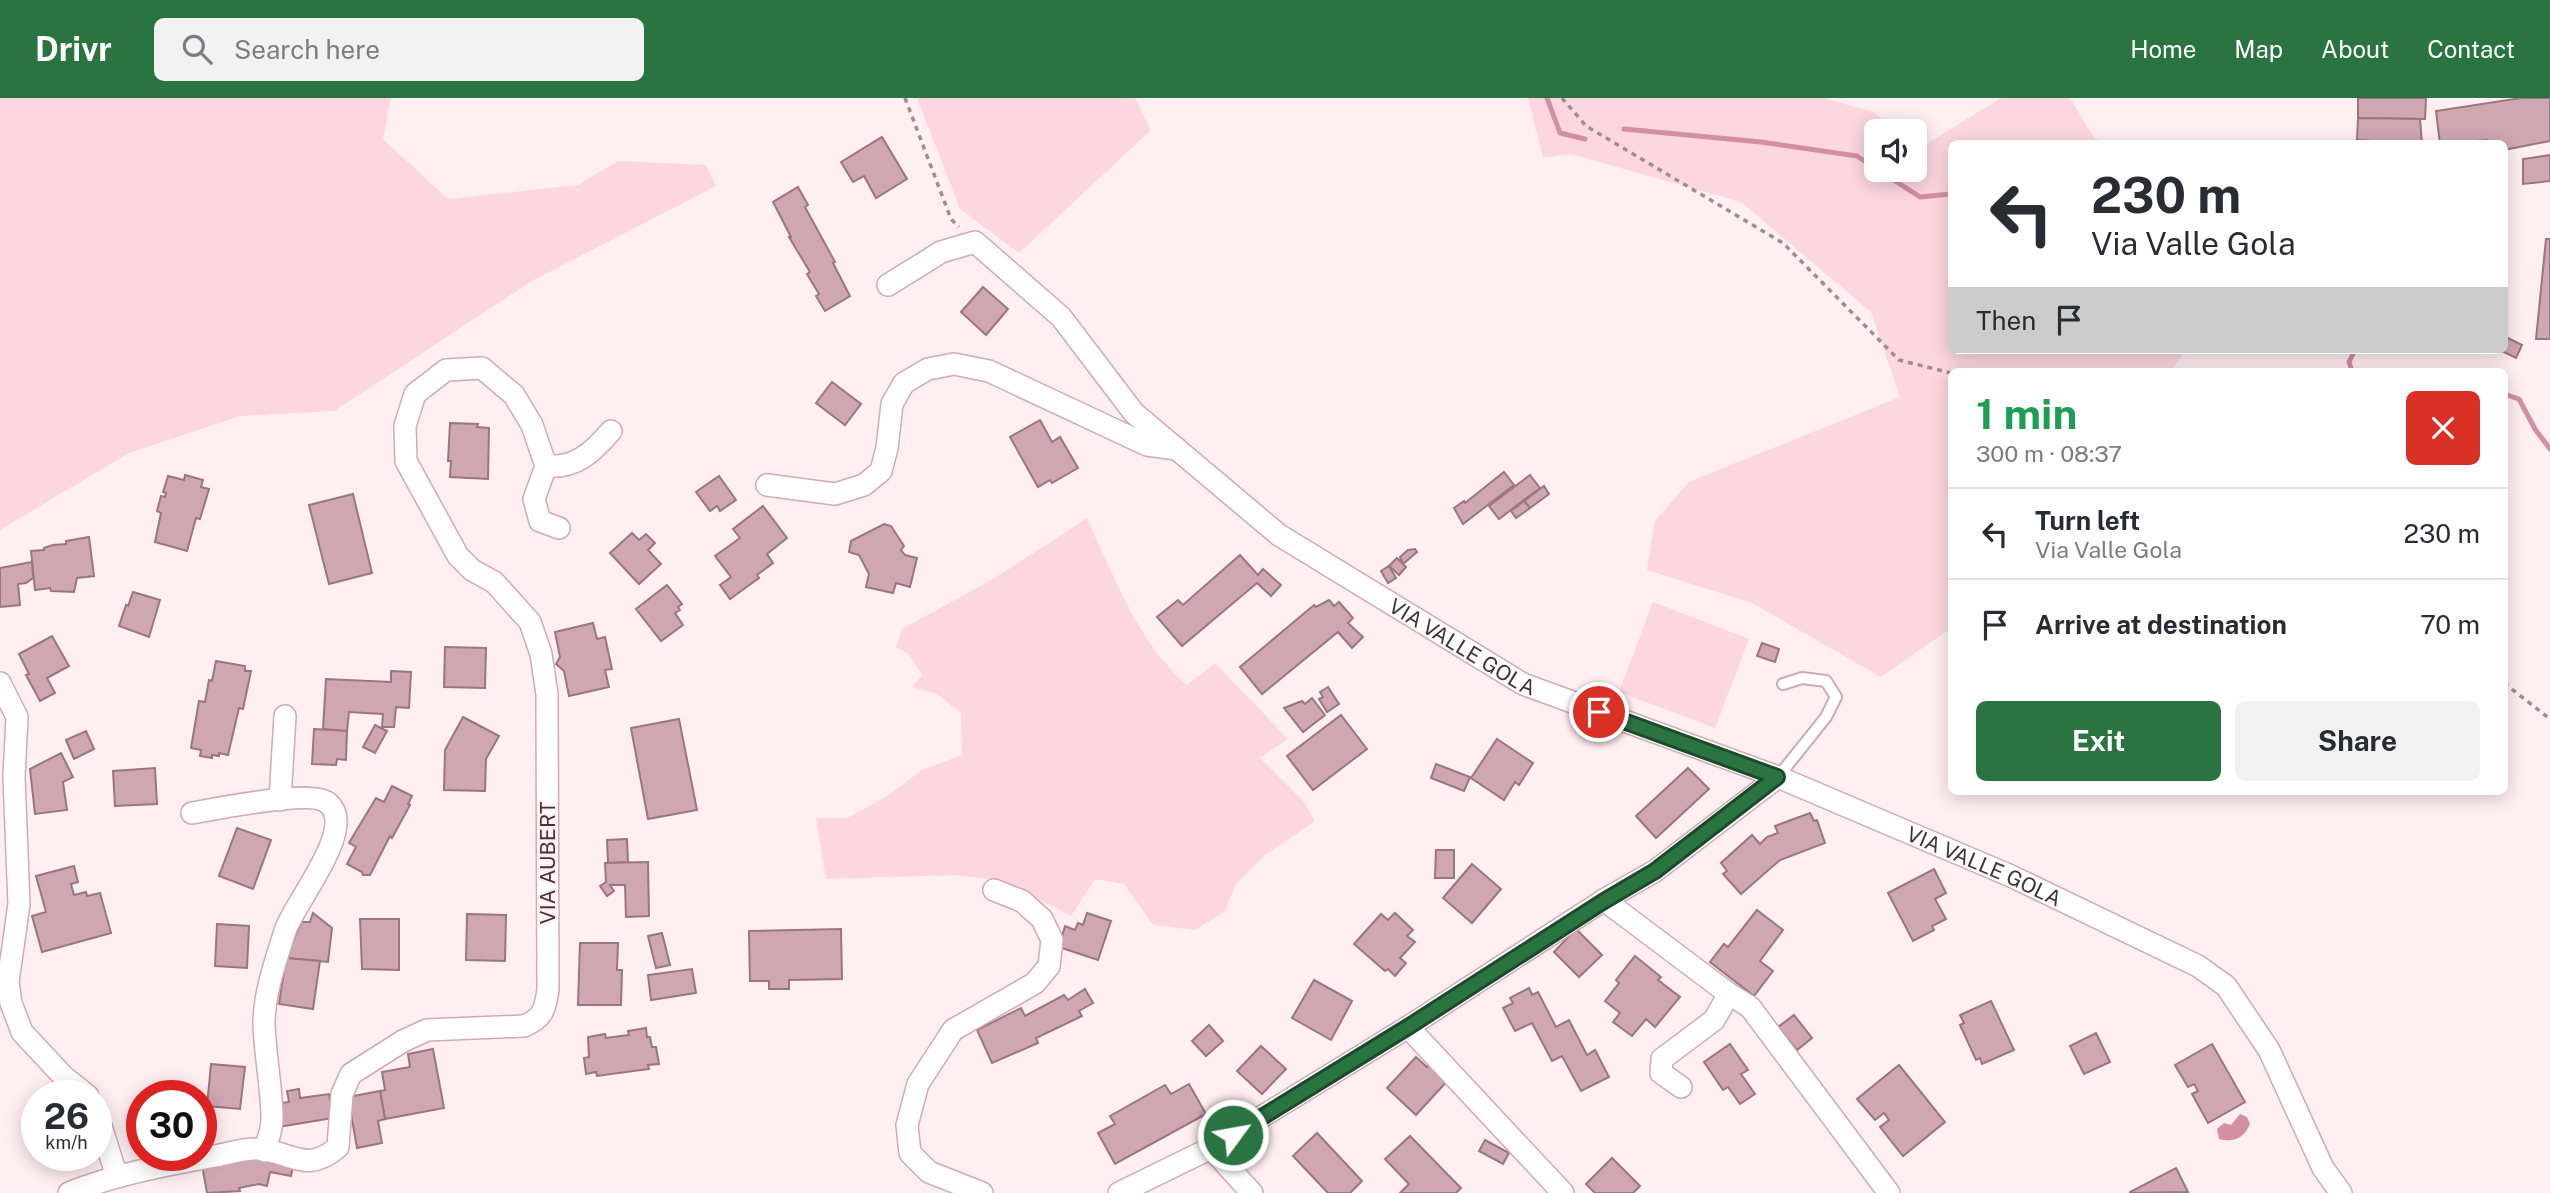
<!DOCTYPE html>
<meta charset="utf-8">
<style>
body{margin:0;font-family:"Public Sans",sans-serif;background:#f2f2f3;color:#2b2b33;height:100vh;display:flex;flex-direction:column;font-size:26px;white-space:nowrap}
*{box-sizing:border-box;margin:0}
p{font-size:23px;color:#7c7c81}
.icon{flex:none;width:38px;height:38px;fill:none;stroke:currentColor;stroke-width:2;stroke-linecap:round;stroke-linejoin:round}
.map{position:relative;flex:1;overflow:hidden}
.panel{position:absolute;left:1948px;top:270px;width:560px;height:427px;display:flex;flex-direction:column;background:#fff;border-radius:10px;box-shadow:0 4px 18px #0003}
.panel>*{flex:none}
.banner{position:absolute;left:1948px;top:42px;width:560px;height:214px;border-radius:10px;box-shadow:0 4px 18px #0003;background:#fff;color:#2b2b33;overflow:hidden}
.buttons{position:absolute;left:1864px;top:21px;display:grid;gap:14px}
.buttons a{display:grid;place-items:center;width:63px;height:63px;border-radius:10px;background:#fff;box-shadow:0 4px 18px #0003;font-size:35px}
.speed{position:absolute;left:21px;top:982px;display:flex;gap:14px;font-size:35px;font-weight:700;text-align:center}
.speed>*{display:grid;place-content:center;width:91px;height:91px;border-radius:50%;background:#fff;box-shadow:0 4px 18px #0003;line-height:1}
.speed small{font-size:18px;font-weight:400}
.speed .limit{border:10px solid #d22;background:#fff;color:#111}
.pin{position:absolute;display:grid;place-items:center;width:60px;height:60px;color:#fff;margin:-30px;border:4px solid #fff;border-radius:50%;box-shadow:0 2px 7px #0007}
.me{position:absolute;width:77px;margin:-38px;rotate:58deg;stroke-linejoin:round;filter:drop-shadow(0 0 5px #0008)}
.turn{display:flex;align-items:center;gap:24px;height:147px;padding:0 28px;font-size:32px}
.turn .icon{width:91px;height:91px;stroke-width:2.5}
.turn b{display:block;font-size:49px;line-height:60px}
.then{display:flex;align-items:center;height:66px;padding:0 28px;background:#0003;gap:14px;font-size:26px}
.round{display:grid;place-items:center;flex:none;width:74px;height:74px;border-radius:10px;background:#f2f2f3}
.head{display:flex;align-items:center;justify-content:space-between;height:119px;padding:0 28px}
h1{font-size:42px;font-weight:700;line-height:52px;color:#1e9e55}
.button{display:flex;gap:14px;margin-top:auto;padding:14px 28px}
.button a{flex:1;height:80px;border-radius:10px;background:#2a7442;color:#fff;font-size:28px;font-weight:700;line-height:80px;text-align:center}
.button a+a{background:#f2f2f3;color:#2b2b33}
ul{padding:0;list-style:none}
li{display:flex;align-items:center;gap:21px;height:91px;padding:0 28px;border-top:2px solid #e1e1e2}
li div{flex:1}
li b{display:block;font-size:26px}
li em{font-style:normal}
header{display:flex;align-items:center;gap:42px;box-sizing:border-box;height:98px;padding:0 35px;background:#2a7442;color:#fff}
header strong{font-size:33px}
nav{display:flex;gap:38px;margin-inline-start:auto;font-size:24px}
.search{width:490px;height:63px;background:#f2f2f3;display:flex;align-items:center;gap:18px;box-sizing:border-box;padding:0 24px;border-radius:10px;color:#7c7c81;font-size:26px}
.map>svg:first-child{display:block}
.green{fill:#fcd7e0}
.water{fill:#d490a3}
.lines{fill:none;stroke-linecap:round;stroke-linejoin:round}
.stream{stroke:#d490a3;stroke-width:5}
.building{fill:#cfa7b2;stroke:#9b757f;stroke-width:2}
.service-casing{stroke:#d2aab4;stroke-width:14}
.minor-casing{stroke:#d2aab4;stroke-width:24}
.path{stroke:#9e8d92;stroke-width:3.5;stroke-dasharray:5 5;stroke-linecap:butt}
.service{stroke:#fff;stroke-width:10}
.minor{stroke:#fff;stroke-width:21}
.route-casing{stroke:#1b4b2b;stroke-width:18}
.route{stroke:#2a7442;stroke-width:12}
.labels{text-anchor:middle;dominant-baseline:central;stroke-width:5;stroke-linejoin:round;paint-order:stroke}
.street-label{font-size:21px;fill:#433237;stroke:#ffeef2}
</style>
<header>
<strong>Drivr</strong>
<div class="search"><svg class="icon" aria-label="search" viewBox="0 0 24 24"><circle cx="10" cy="10" r="6"/><path d="M15 15l6 6"/></svg>Search here</div>
<nav><a>Home</a><a>Map</a><a>About</a><a>Contact</a></nav>
</header>
<div class="map">
<svg width="2550" height="1095" viewBox="0 0 2550 1095">
<rect width="100%" height="100%" fill="#ffeef2"/>
<g class="green">
<polygon points="0,0 391,0 383,41 448,101 578,87 618,63 706,67 716,88 532,183 334,313 240,318 129,355 0,432"/>
<polygon points="917,0 1135,0 1151,32 1019,155 960,111"/>
<polygon points="1528,0 1823,0 1874,14 1894,33 1876,33 1876,72 1914,72 1915,53 2001,0 2070,0 2094,40 2111,45 1951,46 1951,252 2186,252 2171,273 1951,273 1951,530 1881,579 1752,505 1647,472 1655,423 1689,384 1900,299 1871,214 1741,104 1571,56 1543,60"/>
<path d="M1087,420C1114,479 1137,543 1187,587L1215,565L1288,641L1260,660L1305,705L1315,723L1265,757L1236,786L1225,813L1195,832L1153,827L1124,786L1095,781L1071,818L1001,782L953,777L826,781L816,720H847L889,697L922,672L962,657L961,615L937,596L912,589L922,577L909,556L896,549L902,531L995,480Z"/>
<polygon points="1653,504 1749,541 1715,630 1619,594"/>
</g>
<path class="water" d="M2240,1016L2247,1019L2250,1026C2244,1040 2234,1045 2219,1041L2217,1031L2224,1025L2231,1027Z"/>
<g class="lines">
<g class="stream">
<polyline points="1547,0 1560,35 1585,41"/>
<polyline points="1624,31 1761,44 1857,58 1876,71"/>
<polyline points="1878,72 1920,99 1951,96"/>
<polyline points="2352,273 2349,264 2355,252"/>
<polyline points="2504,296 2519,301 2535,331 2550,351"/>
</g>
</g>
<g class="building">
<polygon points="2358,0 2426,0 2425,21 2358,20"/>
<polygon points="2521,0 2550,0 2550,43 2504,52 2504,46 2487,46 2487,42 2440,46 2436,13"/>
<polygon points="2358,20 2420,21 2422,46 2357,42"/>
<polygon points="882,39 907,81 876,100 864,78 853,84 841,64"/>
<polygon points="2550,57 2550,83 2523,86 2523,61"/>
<polygon points="798,89 808,107 805,109 835,164 833,165 850,198 825,213 816,198 819,196 807,176 810,174 789,139 791,139 773,104"/>
<polygon points="2546,141 2550,141 2550,241 2536,241"/>
<polygon points="983,189 1008,211 986,237 961,214"/>
<polygon points="2504,238 2522,247 2516,260 2500,252 2504,252"/>
<polygon points="832,284 861,306 845,327 816,305"/>
<polygon points="1040,322 1052,344 1060,339 1078,370 1052,385 1050,382 1038,389 1010,339"/>
<polygon points="450,325 478,326 477,329 489,330 488,381 450,379 451,363 448,363"/>
<polygon points="1504,374 1514,387 1463,426 1454,410 1464,403 1465,405"/>
<polygon points="185,377 203,382 201,389 209,391 200,421 196,420 187,453 155,444 161,415 157,413 161,398 165,399 166,395 163,394 168,378 184,382"/>
<polygon points="1530,377 1540,390 1499,421 1489,408"/>
<polygon points="719,378 736,402 720,413 717,408 710,413 696,394"/>
<polygon points="1544,388 1549,396 1530,410 1524,403"/>
<polygon points="353,396 372,475 329,486 309,407"/>
<polygon points="1524,403 1530,410 1516,420 1511,413"/>
<polygon points="763,408 787,440 767,456 773,465 757,477 759,480 730,501 720,487 731,479 715,458 740,440 733,431"/>
<polygon points="884,426 891,428 904,448 901,452 905,457 917,460 910,489 896,485 893,495 866,489 869,476 859,457 849,454 851,443"/>
<polygon points="632,435 639,442 646,436 655,445 648,452 661,466 639,486 610,455"/>
<polygon points="89,439 94,478 77,480 74,494 51,493 50,490 35,492 31,453 44,452 44,450 53,447 66,446 66,443"/>
<polygon points="1415,451 1417,454 1403,466 1400,459 1408,452"/>
<polygon points="1240,457 1258,477 1263,471 1281,487 1271,498 1257,485 1182,548 1157,519 1178,502 1183,507"/>
<polygon points="1397,460 1406,469 1399,477 1389,468"/>
<polygon points="32,464 33,480 26,485 18,486 20,507 0,509 0,470"/>
<polygon points="1389,468 1396,480 1388,485 1381,473"/>
<polygon points="667,487 682,506 678,509 680,512 675,515 683,527 661,543 636,511"/>
<polygon points="133,494 160,502 149,539 119,528 126,507 128,508"/>
<polygon points="1329,502 1334,508 1339,504 1353,520 1348,525 1363,539 1352,550 1338,534 1262,596 1240,569 1314,507 1316,509"/>
<polygon points="593,525 597,541 605,539 612,571 605,572 609,589 569,598 564,573 556,566 560,559 555,534"/>
<polygon points="52,538 69,568 47,580 55,595 40,603 26,577 29,576 19,556"/>
<polygon points="1762,545 1779,551 1775,564 1757,558"/>
<polygon points="445,549 486,550 485,590 444,589"/>
<polygon points="216,563 245,568 245,573 251,573 243,611 239,610 228,657 219,655 219,658 212,657 212,660 200,658 201,652 191,650 199,603 205,604 209,582 212,583"/>
<polygon points="391,573 411,574 409,610 396,609 394,629 382,629 383,616 349,614 347,633 323,631 326,581 391,584"/>
<polygon points="1328,589 1339,606 1327,614 1319,601 1323,599 1320,594"/>
<polygon points="1312,600 1325,617 1303,634 1284,610 1302,603 1305,606"/>
<polygon points="1341,617 1367,651 1313,692 1287,658"/>
<polygon points="463,619 499,638 486,661 485,693 444,692 445,652"/>
<polygon points="679,621 697,712 648,721 631,630"/>
<polygon points="375,627 387,633 375,655 363,649"/>
<polygon points="314,631 347,633 346,662 337,661 336,667 312,666"/>
<polygon points="86,633 94,651 74,661 66,642"/>
<polygon points="1497,641 1533,665 1519,687 1515,684 1504,702 1471,680"/>
<polygon points="61,655 73,679 63,684 67,712 35,716 30,671"/>
<polygon points="1436,666 1470,679 1464,693 1431,680"/>
<polygon points="155,670 157,706 115,708 113,673"/>
<polygon points="1688,670 1709,691 1656,740 1636,718"/>
<polygon points="392,688 412,698 408,706 410,707 392,740 390,738 370,777 363,777 362,774 347,766 356,749 349,745 376,700 384,704"/>
<polygon points="1810,715 1814,723 1817,722 1825,745 1780,762 1741,796 1723,776 1727,773 1721,765 1752,737 1760,746 1767,739 1778,735 1775,728"/>
<polygon points="237,730 271,742 253,791 219,778"/>
<polygon points="627,741 628,764 608,765 607,742"/>
<polygon points="1436,752 1454,752 1454,780 1435,780"/>
<polygon points="648,764 649,818 626,819 625,787 610,787 614,793 607,798 600,788 606,784 605,765"/>
<polygon points="1472,766 1501,791 1472,825 1443,800"/>
<polygon points="74,768 78,784 71,786 74,797 86,794 87,798 100,795 111,835 42,854 32,818 46,814 36,778"/>
<polygon points="1934,771 1946,795 1935,801 1946,821 1932,828 1934,832 1913,843 1888,795"/>
<polygon points="1757,812 1783,832 1760,863 1773,873 1754,898 1710,864 1724,846 1728,849"/>
<polygon points="313,815 332,830 328,864 286,860 301,824 310,824"/>
<polygon points="1087,815 1111,823 1098,862 1059,849 1065,828 1075,832 1078,825 1083,827"/>
<polygon points="1395,815 1413,832 1407,838 1415,844 1400,860 1406,865 1395,878 1388,871 1385,873 1354,846 1381,816 1388,822"/>
<polygon points="467,816 506,817 505,863 466,862"/>
<polygon points="360,821 399,821 399,872 362,871"/>
<polygon points="217,826 249,828 247,870 215,868"/>
<polygon points="841,831 842,881 789,882 789,891 769,891 769,883 750,883 749,833"/>
<polygon points="1576,831 1602,857 1579,879 1554,854"/>
<polygon points="662,835 670,867 656,870 648,838"/>
<polygon points="580,845 618,845 617,872 622,872 621,907 578,907"/>
<polygon points="1635,858 1661,879 1658,882 1680,899 1655,929 1646,921 1632,938 1613,924 1620,915 1605,903 1619,885 1616,882"/>
<polygon points="286,860 320,863 313,911 279,906"/>
<polygon points="692,871 696,895 651,902 648,877"/>
<polygon points="1314,882 1352,903 1331,942 1292,920"/>
<polygon points="1529,890 1532,897 1538,894 1556,929 1569,922 1587,957 1595,952 1609,979 1581,993 1562,958 1552,963 1532,925 1515,933 1503,910 1513,905 1510,900"/>
<polygon points="1085,891 1093,905 1079,913 1082,918 1036,940 1038,945 992,965 977,932 1021,910 1025,918 1064,897 1068,902"/>
<polygon points="1991,903 2014,952 1982,966 1980,960 1976,962 1960,927 1964,925 1960,917"/>
<polygon points="1794,917 1812,940 1797,952 1778,929"/>
<polygon points="1209,927 1223,943 1206,958 1192,943"/>
<polygon points="646,930 647,939 650,939 652,949 656,949 659,966 648,967 649,971 597,978 596,974 586,976 584,960 589,959 588,939 605,936 606,940 629,937 628,933"/>
<polygon points="2096,935 2110,964 2084,976 2070,948"/>
<polygon points="1730,946 1748,972 1741,976 1755,996 1740,1006 1728,989 1723,992 1704,964"/>
<polygon points="2212,946 2245,1004 2208,1025 2192,996 2198,993 2194,986 2188,989 2175,967"/>
<polygon points="1261,948 1286,971 1262,996 1237,973"/>
<polygon points="433,951 444,1010 385,1021 380,993 385,992 382,974 410,969 408,956"/>
<polygon points="1416,959 1427,969 1432,964 1450,980 1416,1017 1387,990"/>
<polygon points="211,966 245,969 240,1011 207,1008"/>
<polygon points="1899,967 1945,1024 1903,1058 1880,1029 1889,1022 1884,1015 1875,1022 1857,1001"/>
<polygon points="1189,986 1206,1016 1115,1066 1098,1035 1115,1026 1110,1018 1165,987 1171,996"/>
<polygon points="299,991 300,1000 329,996 333,1020 278,1029 274,1006 289,1004 287,993"/>
<polygon points="380,993 385,1021 378,1023 382,1045 357,1050 348,999"/>
<polygon points="1317,1035 1362,1083 1350,1095 1328,1095 1293,1058"/>
<polygon points="1410,1038 1461,1090 1456,1095 1400,1095 1409,1086 1385,1061"/>
<polygon points="1485,1042 1509,1055 1503,1066 1479,1053"/>
<polygon points="248,1060 293,1068 291,1078 270,1074 267,1088 259,1086 239,1090 240,1093 207,1095 202,1067"/>
<polygon points="1612,1060 1640,1088 1633,1095 1595,1095 1586,1086"/>
<polygon points="2176,1070 2188,1094 2130,1095 2130,1094"/>
</g>
<g class="lines">
<g class="service-casing">
<polyline id="service" points="1778,679 1826,619 1836,599 1826,583 1802,580 1783,586"/>
</g>
<g class="minor-casing">
<g id="minor">
<path id="s1" d="M888,187L941,154L975,144L1061,219L1134,315L1279,437L1523,586L1778,679L2011,778L2198,868L2226,888L2269,952L2323,1070L2341,1095"/>
<polyline points="546,368 534,401 540,423 559,430"/>
<polyline points="767,387 835,396 864,387 881,373 887,350 892,306 904,285 928,271 954,266 989,273 1147,347 1177,351"/>
<polyline points="0,585 17,619 14,679 19,806 8,884 11,905 22,934 63,978 88,998"/>
<polyline points="280,702 285,618"/>
<path d="M192,715C216,711 312,691 328,705C358,730 295,803 285,833C276,862 264,895 264,926C265,958 272,990 272,1022C272,1032 267,1043 265,1053"/>
<polyline points="1604,802 1729,896 1750,909 1889,1095"/>
<polyline points="1408,929 1563,1095"/>
<polyline points="1681,989 1661,975 1662,961 1714,922 1729,896"/>
<polyline points="96,1012 117,1079"/>
<polyline points="1211,1050 1252,1095"/>
<path d="M69,1095C116,1076 166,1067 215,1058C228,1056 244,1050 257,1051C291,1053 306,1077 338,1049L342,996L351,976L403,943L427,932L524,928C543,920 545,912 548,892L547,596L541,556L530,524L494,484L472,472L458,458L406,363L405,328L415,296L446,272L482,270L514,297L532,327L546,368C575,371 593,354 611,333"/>
<polyline points="982,1095 929,1074 910,1055 907,1027 918,986 953,932 1035,885 1049,868 1052,842 1042,821 1022,803 994,792"/>
<polyline points="1119,1095 1211,1050 1408,929 1604,802 1655,773 1778,679"/>
</g>
</g>
<g class="path">
<polyline points="905,0 951,121 959,129"/>
<polyline points="1562,0 1586,28 1783,145 1899,262 1951,275"/>
<polyline points="2504,585 2550,621"/>
</g>
<use href="#service" class="service"/>
<use href="#minor" class="minor"/>
</g>
<g class="lines">
<g class="route-casing">
<polyline id="route" points="1233,1037 1408,929 1604,803 1655,773 1777,679 1599,614"/>
</g>
<use href="#route" class="route"/>
</g>
<g class="labels">
<g class="street-label">
<text stroke="none"><textPath href="#s1" startOffset="737">VIA VALLE GOLA</textPath></text>
<text transform="translate(547 765) rotate(-90)">VIA AUBERT</text>
<text stroke="none"><textPath href="#s1" startOffset="1304">VIA VALLE GOLA</textPath></text>
</g>
</g>
</svg>
<div class="buttons">
<a><svg class="icon" aria-label="sound" viewBox="0 0 24 24"><path d="M4 9h4l5-4v14l-5-4H4zM17 9q2 3 0 6"/></svg></a>
</div>
<div class="speed"><div>26<small>km/h</small></div><div class="limit">30</div></div>
<div class="pin" style="left:1599px;top:614px;background:#d93025"><svg class="icon" aria-label="arrive" viewBox="0 0 24 24"><path d="M6 21V4h12l-3 4 3 4H6"/></svg></div>
<svg class="me" style="left:1233px;top:1037px" viewBox="-20 -20 40 40"><circle r="17" fill="#2a7442" stroke="#fff" stroke-width="3"/><path d="M0-11L8 9 0 5-8 9z" fill="#fff"/></svg>
<div class="banner">
<div class="turn"><svg class="icon" aria-label="left" viewBox="0 0 24 24"><path d="M17 20v-9H6M10 6l-5 5 5 5"/></svg><div><b>230 m</b>Via Valle Gola</div></div>
<div class="then">Then<svg class="icon" aria-label="arrive" viewBox="0 0 24 24"><path d="M6 21V4h12l-3 4 3 4H6"/></svg></div>
</div>
<section class="panel">
<div class="head"><div><h1>1 min</h1><p>300 m · 08:37</p></div><a class="round" style="background:#d93025;color:#fff"><svg class="icon" aria-label="close" viewBox="0 0 24 24"><path d="M6 6l12 12M18 6L6 18"/></svg></a></div>
<ul>
<li><svg class="icon" aria-label="left" viewBox="0 0 24 24"><path d="M17 20v-9H6M10 6l-5 5 5 5"/></svg><div><b>Turn left</b><p>Via Valle Gola</p></div><em>230 m</em></li>
<li><svg class="icon" aria-label="arrive" viewBox="0 0 24 24"><path d="M6 21V4h12l-3 4 3 4H6"/></svg><div><b>Arrive at destination</b></div><em>70 m</em></li>
</ul>
<div class="button"><a>Exit</a><a>Share</a></div>
</section>
</div>
